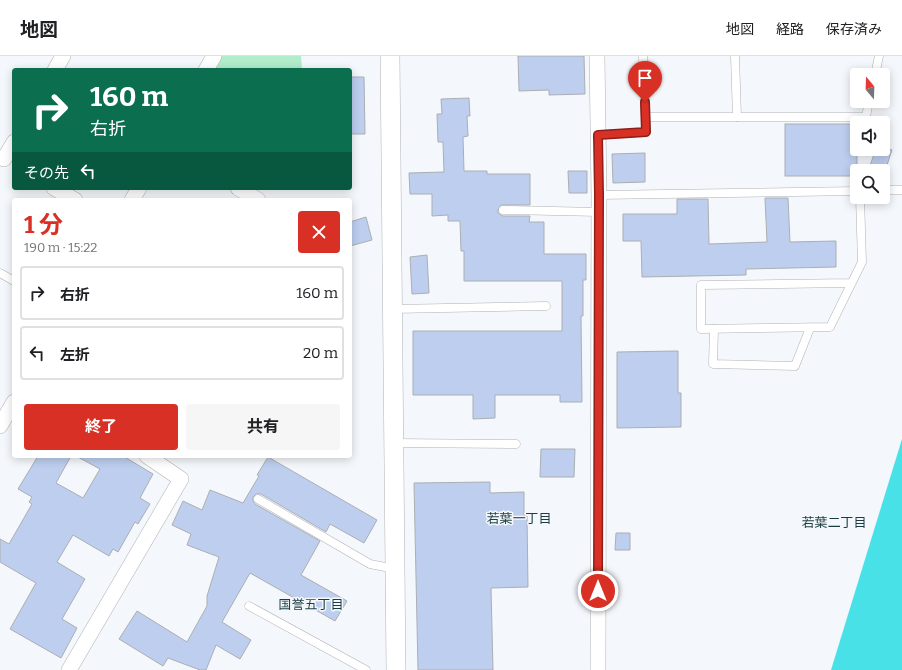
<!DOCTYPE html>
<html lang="ja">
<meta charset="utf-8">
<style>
body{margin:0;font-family:Bitter,"Noto Sans JP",serif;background:#f6f6f6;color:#202124;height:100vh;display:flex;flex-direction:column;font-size:15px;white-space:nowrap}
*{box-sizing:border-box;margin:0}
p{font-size:13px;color:#757577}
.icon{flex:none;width:22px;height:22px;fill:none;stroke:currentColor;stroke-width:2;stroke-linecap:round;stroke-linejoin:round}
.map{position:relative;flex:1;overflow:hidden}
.panel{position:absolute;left:12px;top:142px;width:340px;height:260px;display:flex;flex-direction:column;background:#fff;border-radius:4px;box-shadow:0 2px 10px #0003}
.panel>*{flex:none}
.top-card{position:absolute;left:12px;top:12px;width:340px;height:122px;border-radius:4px;box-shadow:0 2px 10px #0003;background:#0b6e4f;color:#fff;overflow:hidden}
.needle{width:26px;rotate:341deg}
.buttons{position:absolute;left:850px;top:12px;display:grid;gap:8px}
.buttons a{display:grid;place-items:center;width:40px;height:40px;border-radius:4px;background:#fff;box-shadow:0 2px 10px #0003;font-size:20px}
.pin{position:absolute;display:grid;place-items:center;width:34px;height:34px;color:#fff;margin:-41px -17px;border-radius:50% 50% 50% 0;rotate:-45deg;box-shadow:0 0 4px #0007}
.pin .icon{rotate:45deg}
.me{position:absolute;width:44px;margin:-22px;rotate:0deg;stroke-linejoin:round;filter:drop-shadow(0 0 3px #0008)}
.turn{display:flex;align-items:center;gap:14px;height:84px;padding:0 12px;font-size:18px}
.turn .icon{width:52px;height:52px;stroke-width:2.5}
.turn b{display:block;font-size:28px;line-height:34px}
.then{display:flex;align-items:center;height:38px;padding:0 12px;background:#0003;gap:8px;font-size:15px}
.round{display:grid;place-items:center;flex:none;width:42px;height:42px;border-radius:4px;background:#f6f6f6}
.headline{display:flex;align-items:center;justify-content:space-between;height:68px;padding:0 12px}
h1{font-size:24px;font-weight:700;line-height:30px;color:#d93025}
.action{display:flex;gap:8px;margin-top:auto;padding:8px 12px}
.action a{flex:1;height:46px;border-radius:4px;background:#d93025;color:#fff;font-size:16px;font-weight:700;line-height:46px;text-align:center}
.action a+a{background:#f6f6f6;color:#202124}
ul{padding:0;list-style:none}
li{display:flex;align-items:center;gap:12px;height:54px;margin:0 8px 6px;padding:0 4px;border:2px solid #e0e0e0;border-radius:4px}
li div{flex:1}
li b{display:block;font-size:15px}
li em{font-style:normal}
header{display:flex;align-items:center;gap:24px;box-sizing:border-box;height:56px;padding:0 20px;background:#fff;border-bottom:1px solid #e0e0e0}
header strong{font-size:19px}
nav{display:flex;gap:22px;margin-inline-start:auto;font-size:14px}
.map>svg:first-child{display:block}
.green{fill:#b1edca}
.water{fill:#49e1e8}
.building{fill:#bdceef;stroke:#acaeb2}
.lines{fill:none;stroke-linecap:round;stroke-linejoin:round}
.service-casing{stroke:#b0b2b5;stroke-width:9}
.minor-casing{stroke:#b0b2b5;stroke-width:16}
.tertiary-casing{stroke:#b0b2b5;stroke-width:20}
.service{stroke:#fff;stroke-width:8}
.minor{stroke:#fff;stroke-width:15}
.tertiary{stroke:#fff;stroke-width:19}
.route-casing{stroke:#8d1f18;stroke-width:10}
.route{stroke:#d93025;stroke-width:7}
.labels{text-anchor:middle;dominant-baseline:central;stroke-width:3;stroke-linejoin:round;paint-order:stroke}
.neighbourhood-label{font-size:13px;fill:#1a3d3f;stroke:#f4f7fb}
</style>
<header>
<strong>地図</strong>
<nav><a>地図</a><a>経路</a><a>保存済み</a></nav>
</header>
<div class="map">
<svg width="902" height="614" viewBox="0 0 902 614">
<rect width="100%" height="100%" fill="#f4f7fb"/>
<polygon class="green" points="222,0 301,0 302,14 214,14"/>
<polygon class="water" points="902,383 902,614 831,614"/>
<g class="building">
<polygon points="518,0 584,0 585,38 549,39 549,34 519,35"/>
<polygon points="350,21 364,21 365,78 350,78"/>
<polygon points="469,42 470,60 467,60 468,80 463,81 464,115 487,115 487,118 530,118 530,149 501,149 498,154 498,157 503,160 530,160 529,166 544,166 544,198 586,198 586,224 583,224 583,260 581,260 582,346 560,346 560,339 495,339 495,362 473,363 473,339 413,339 413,275 562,275 562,225 464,225 464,195 461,195 460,165 448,165 448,159 432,160 432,138 410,138 409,117 444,116 443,86 438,86 437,58 442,58 441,43"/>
<rect x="785" y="68" width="72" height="52"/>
<polygon points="883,91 892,94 885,115 868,115 876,93 883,93"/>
<polygon points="645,97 645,126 613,127 612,98"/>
<polygon points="568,115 587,115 587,137 569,137"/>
<polygon points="765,142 788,142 790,186 836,185 836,211 746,213 746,219 642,221 641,185 623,185 623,158 677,158 677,143 708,143 709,188 767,186"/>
<polygon points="366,161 372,184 350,190 350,166"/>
<polygon points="427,199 429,237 412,238 410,201"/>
<polygon points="678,295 678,337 681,337 681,371 617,372 617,296"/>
<polygon points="541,393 575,393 574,421 540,421"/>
<polygon points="38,400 71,400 56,427 83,442 100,413 76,400 123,400 153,418 140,442 150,448 138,468 135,466 118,496 113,493 109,500 73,479 57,506 85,523 62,563 77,572 61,602 10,573 36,527 0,506 0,483 9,488 32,448 29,446 32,441 18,433"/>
<polygon points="268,401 377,464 364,487 330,468 326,476 261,438 256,438 253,441 253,445 255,448 320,485 301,519 347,545 335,565 250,517 222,566 251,584 240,603 216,589 206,614 200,614 168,602 163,610 119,583 137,555 187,586 207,550 207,540 219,501 187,489 191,478 172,469 183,445 202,454 210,434 243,447 259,420 257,419"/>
<polygon points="490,426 490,437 524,436 524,460 527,460 528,531 491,532 493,614 418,614 414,427"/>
<polygon points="616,477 630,477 630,494 615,494"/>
</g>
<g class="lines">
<g class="service-casing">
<g id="service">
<polyline points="735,0 737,61 866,61 869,45"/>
<polyline points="875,19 879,0"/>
<polyline points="646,61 737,61"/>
<polyline points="598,79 646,76 643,0"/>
<polyline points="883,134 902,134"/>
<polyline points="599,139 857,135"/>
<polyline points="503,154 599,156"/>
<polyline points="0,217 14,225"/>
<polyline points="851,227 701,229 701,273 830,271 862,206 860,141"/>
<polyline points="393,253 546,250"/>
<polyline points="714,273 713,308 795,310 810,272"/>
<polyline points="394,387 516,388"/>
<polyline points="258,443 370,508 395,513"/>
<polyline points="249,550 366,614"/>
</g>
</g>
<g class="minor-casing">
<g id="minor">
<polyline points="597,0 599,139 598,614"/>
<polyline points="55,14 63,0"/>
<polyline points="206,14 214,0"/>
<polyline points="4,103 14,86"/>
<polyline points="54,132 75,144"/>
<polyline points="238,132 258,144"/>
<polyline points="132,144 139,132"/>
<polyline points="0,370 14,346"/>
<polyline points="69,614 181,423 147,400"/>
</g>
</g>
<g class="tertiary-casing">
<polyline id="tertiary" points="390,0 396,614"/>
</g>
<use href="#service" class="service"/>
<use href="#minor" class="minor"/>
<use href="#tertiary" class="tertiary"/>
</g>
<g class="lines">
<g class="route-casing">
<polyline id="route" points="598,535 599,139 598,79 646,76 645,46"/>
</g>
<use href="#route" class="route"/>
</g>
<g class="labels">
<g class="neighbourhood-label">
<text x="519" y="462">若葉一丁目</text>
<text x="834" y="466">若葉二丁目</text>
<text x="311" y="548">国誉五丁目</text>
</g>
</g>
</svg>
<div class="buttons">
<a><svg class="needle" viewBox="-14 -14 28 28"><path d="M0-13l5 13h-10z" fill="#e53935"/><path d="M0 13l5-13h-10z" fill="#757577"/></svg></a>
<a><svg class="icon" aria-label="sound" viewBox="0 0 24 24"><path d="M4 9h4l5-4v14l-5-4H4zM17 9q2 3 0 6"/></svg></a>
<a><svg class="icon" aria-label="search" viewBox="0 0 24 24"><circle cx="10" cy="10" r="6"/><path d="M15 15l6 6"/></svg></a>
</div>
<div class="pin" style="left:645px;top:46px;background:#d93025"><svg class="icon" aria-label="arrive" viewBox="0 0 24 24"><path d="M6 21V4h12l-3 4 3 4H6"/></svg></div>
<svg class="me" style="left:598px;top:535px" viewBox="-20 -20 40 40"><circle r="17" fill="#d93025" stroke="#fff" stroke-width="3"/><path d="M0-11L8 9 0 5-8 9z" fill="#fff"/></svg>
<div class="top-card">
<div class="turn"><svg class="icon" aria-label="right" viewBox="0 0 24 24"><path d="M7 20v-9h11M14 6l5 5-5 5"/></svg><div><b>160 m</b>右折</div></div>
<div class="then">その先<svg class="icon" aria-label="left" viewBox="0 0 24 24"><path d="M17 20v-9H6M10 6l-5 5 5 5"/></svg></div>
</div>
<section class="panel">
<div class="headline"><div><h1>1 分</h1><p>190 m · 15:22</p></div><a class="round" style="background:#d93025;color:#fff"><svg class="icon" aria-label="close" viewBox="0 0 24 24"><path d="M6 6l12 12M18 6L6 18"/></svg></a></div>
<ul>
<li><svg class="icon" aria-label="right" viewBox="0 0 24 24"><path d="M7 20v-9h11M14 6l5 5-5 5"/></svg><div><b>右折</b></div><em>160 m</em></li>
<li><svg class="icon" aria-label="left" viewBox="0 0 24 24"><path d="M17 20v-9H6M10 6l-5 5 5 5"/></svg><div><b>左折</b></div><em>20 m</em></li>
</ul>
<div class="action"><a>終了</a><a>共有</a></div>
</section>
</div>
